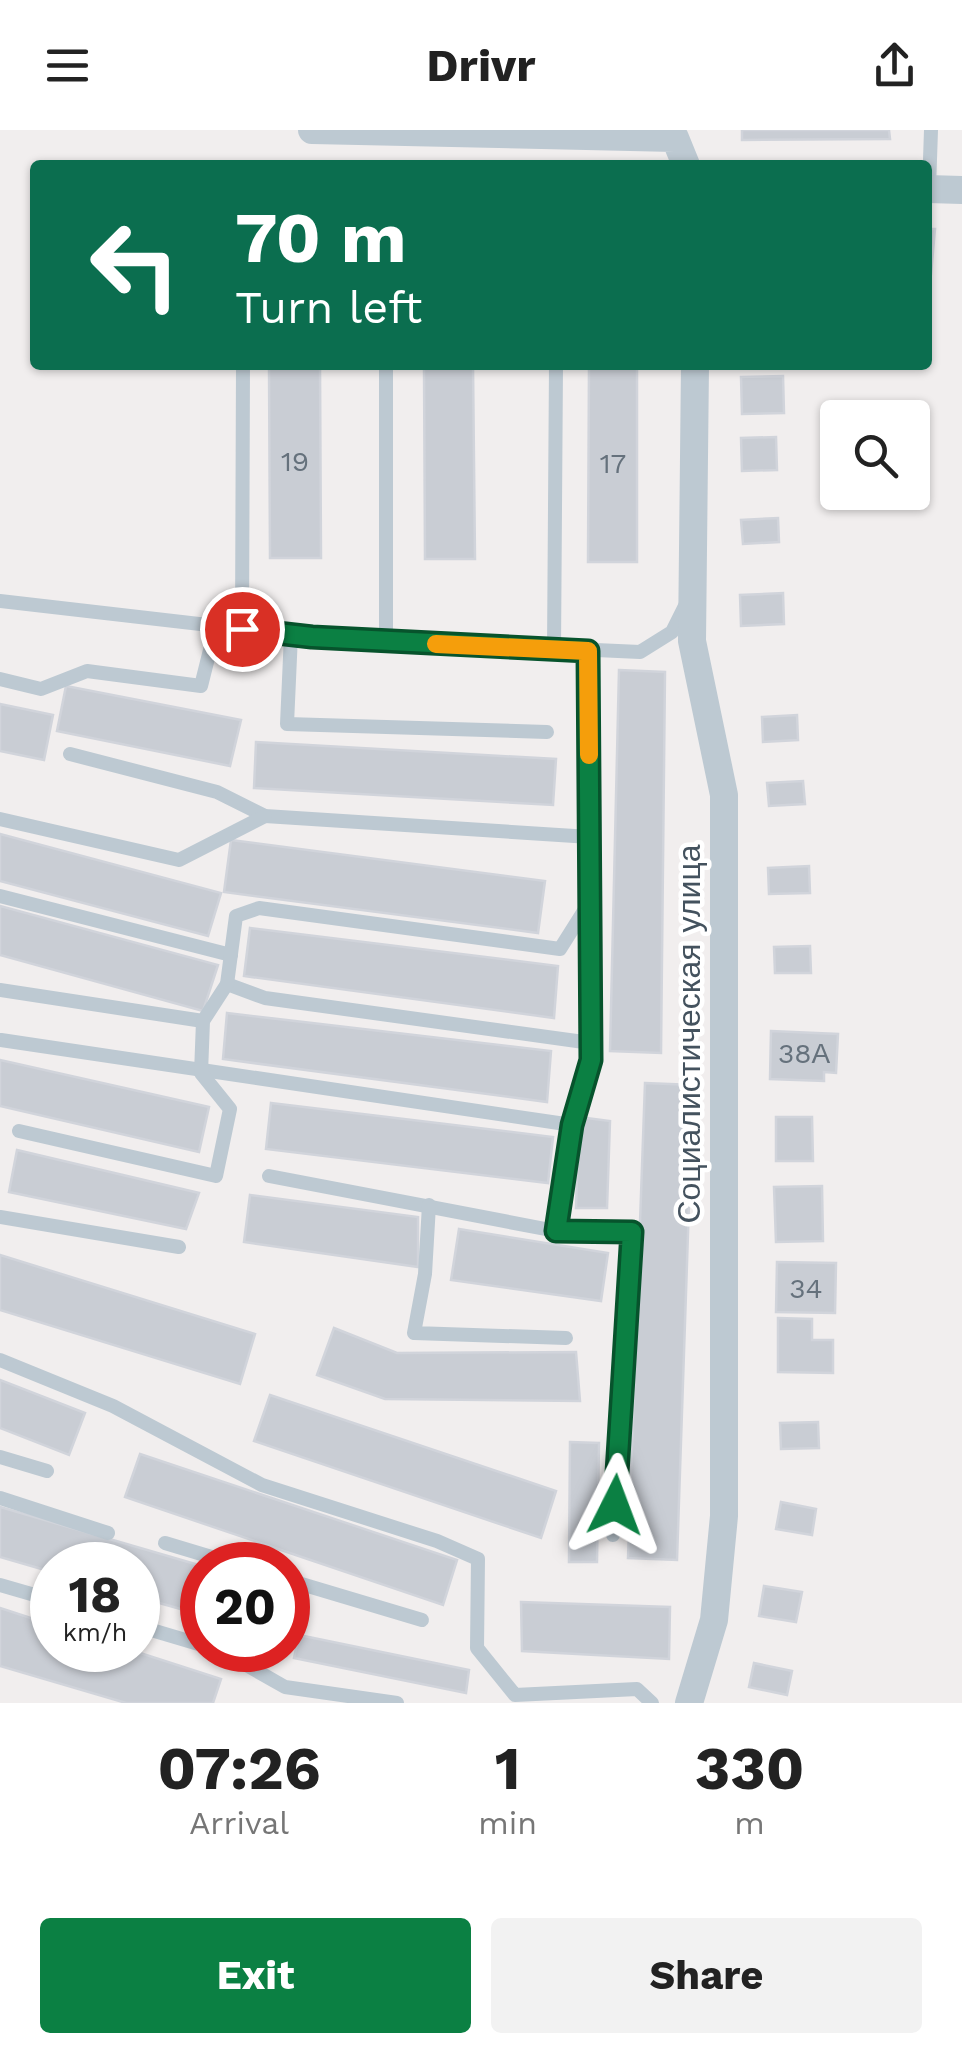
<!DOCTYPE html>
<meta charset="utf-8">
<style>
body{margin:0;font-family:"Work Sans",sans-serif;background:#f2f2f2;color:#222;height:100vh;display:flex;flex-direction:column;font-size:38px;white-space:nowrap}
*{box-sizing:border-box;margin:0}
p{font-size:32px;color:#767676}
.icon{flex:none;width:55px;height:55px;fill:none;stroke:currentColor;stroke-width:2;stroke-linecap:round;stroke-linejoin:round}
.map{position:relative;height:1573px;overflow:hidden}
.side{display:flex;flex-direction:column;background:#fff;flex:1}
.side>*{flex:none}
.banner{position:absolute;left:30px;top:30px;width:902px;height:210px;border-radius:10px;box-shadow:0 2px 8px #0004;background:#0b6e4f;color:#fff;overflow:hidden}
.tools{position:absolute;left:820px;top:270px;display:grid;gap:20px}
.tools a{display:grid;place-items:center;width:110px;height:110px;border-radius:10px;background:#fff;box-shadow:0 2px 8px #0004;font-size:50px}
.speed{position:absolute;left:30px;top:1412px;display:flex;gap:20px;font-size:50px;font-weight:700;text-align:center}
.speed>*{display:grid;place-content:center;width:130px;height:130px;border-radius:50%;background:#fff;box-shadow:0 2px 8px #0004;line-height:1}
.speed small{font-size:25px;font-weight:400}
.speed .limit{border:15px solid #d22;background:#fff;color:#111}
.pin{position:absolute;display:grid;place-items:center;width:85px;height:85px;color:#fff;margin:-42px;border:5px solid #fff;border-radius:50%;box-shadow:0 2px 10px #0007}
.me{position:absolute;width:110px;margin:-55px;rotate:3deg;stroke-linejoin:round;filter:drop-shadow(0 0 8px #0008)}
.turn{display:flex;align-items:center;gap:35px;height:210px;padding:0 40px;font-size:45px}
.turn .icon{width:130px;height:130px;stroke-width:2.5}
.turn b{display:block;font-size:70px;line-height:85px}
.eta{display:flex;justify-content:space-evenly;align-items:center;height:170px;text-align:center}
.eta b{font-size:60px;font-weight:700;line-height:70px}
.primary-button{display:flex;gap:20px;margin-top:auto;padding:20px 40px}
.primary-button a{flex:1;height:115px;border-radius:10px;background:#0b8043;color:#fff;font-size:40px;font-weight:700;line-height:115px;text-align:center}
.primary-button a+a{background:#f2f2f2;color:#222}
header{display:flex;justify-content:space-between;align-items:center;height:130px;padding:0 40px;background:#fff;font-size:45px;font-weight:700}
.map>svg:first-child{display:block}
.building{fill:#c9cdd4;stroke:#d1d4db;stroke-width:2.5}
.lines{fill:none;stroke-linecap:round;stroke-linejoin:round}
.lane{stroke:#bdc9d2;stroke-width:14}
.street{stroke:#bdc9d2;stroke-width:28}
.route-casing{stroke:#07532c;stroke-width:25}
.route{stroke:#0b8043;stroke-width:18}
.slow{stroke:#f59e0b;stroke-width:18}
.labels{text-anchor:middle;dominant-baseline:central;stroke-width:9;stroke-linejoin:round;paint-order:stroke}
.number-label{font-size:28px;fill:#65717c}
.street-label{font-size:32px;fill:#44525e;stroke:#fff}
</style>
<header><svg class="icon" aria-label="menu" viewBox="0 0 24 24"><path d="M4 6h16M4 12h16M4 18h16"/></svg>Drivr<svg class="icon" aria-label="share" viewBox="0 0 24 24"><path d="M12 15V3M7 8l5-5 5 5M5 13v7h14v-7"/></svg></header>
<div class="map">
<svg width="962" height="1573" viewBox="0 0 962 1573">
<rect width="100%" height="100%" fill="#f1eeee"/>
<g class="building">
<polygon points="742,0 889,0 890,9 742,10"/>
<polygon points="928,99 935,99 931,144 928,144"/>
<polygon points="269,235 320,235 321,428 270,428"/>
<polygon points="424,235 473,235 475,429 425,429"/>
<polygon points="589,235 637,235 637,432 588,432"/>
<polygon points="783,246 784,283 742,284 741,247"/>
<polygon points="776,307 777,340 742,341 741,308"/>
<polygon points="778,388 779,412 743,414 741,390"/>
<polygon points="783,463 784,494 741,496 740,465"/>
<polygon points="619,540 665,542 661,923 610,921"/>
<polygon points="66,556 241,590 230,636 57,601"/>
<polygon points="0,574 53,585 44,630 0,621"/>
<polygon points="797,585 798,610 763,612 762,587"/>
<polygon points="256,612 556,629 553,675 254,658"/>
<polygon points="803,651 805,674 769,676 767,653"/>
<polygon points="0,704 221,763 208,806 0,751"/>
<polygon points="231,710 545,751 538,803 224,762"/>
<polygon points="809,736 810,763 769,764 768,738"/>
<polygon points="0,776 218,835 203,881 0,825"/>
<polygon points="250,798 558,836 554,888 244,846"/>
<polygon points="810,816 811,843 775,843 774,817"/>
<polygon points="227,883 551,921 547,972 223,929"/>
<polygon points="771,901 838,904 836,943 824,942 824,951 770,949"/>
<polygon points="0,930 209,977 199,1022 0,976"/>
<polygon points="645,953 693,955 677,1430 628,1428"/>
<polygon points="271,973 553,1007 548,1053 266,1019"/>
<polygon points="579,987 610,991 607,1078 576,1078"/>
<polygon points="776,987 812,987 813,1031 776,1031"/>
<polygon points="17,1020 199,1063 186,1099 9,1062"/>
<polygon points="822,1056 823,1111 776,1112 774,1057"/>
<polygon points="250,1065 418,1087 418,1137 244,1112"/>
<polygon points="459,1099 608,1123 601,1171 451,1150"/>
<polygon points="0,1125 255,1204 240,1254 0,1180"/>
<polygon points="777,1132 836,1133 835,1183 776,1182"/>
<polygon points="778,1188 812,1189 812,1210 833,1210 833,1243 778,1242"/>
<polygon points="334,1198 397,1223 576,1222 580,1271 385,1269 317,1245"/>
<polygon points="0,1250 85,1283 69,1325 0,1298"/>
<polygon points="270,1265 556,1361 541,1408 254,1311"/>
<polygon points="818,1292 819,1318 781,1319 780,1293"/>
<polygon points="570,1312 599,1313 597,1432 569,1432"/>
<polygon points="140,1324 457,1430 443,1475 125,1367"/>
<polygon points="781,1372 816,1379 812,1405 776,1399"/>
<polygon points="0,1377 202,1436 202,1485 138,1467 138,1435 52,1435 52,1442 0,1427"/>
<polygon points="764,1456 802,1462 796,1492 759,1486"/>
<polygon points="521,1472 670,1477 669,1529 522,1521"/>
<polygon points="0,1478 52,1495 52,1520 131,1520 221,1549 213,1573 126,1573 0,1536"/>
<polygon points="299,1505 469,1540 466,1563 294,1528"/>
<polygon points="754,1533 792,1541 787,1565 749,1557"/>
</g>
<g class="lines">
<g class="lane">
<polyline points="929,59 931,0"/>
<polyline points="386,235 386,511"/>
<polyline points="0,471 312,507 640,522 672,502 686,474"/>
<polyline points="242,499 243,235"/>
<polyline points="291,505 287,594 547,602"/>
<polyline points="554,520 556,235"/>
<polyline points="589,521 591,930 572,995 556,1101 631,1102 613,1405"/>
<polyline points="0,549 41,559 87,541 201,556 216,496"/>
<polyline points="70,624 217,662 265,686 590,707"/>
<polyline points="0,689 179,730 265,686"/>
<polyline points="0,766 231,825"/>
<polyline points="227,854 265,868 591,913"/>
<polyline points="0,860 203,891"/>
<polyline points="1,910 572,995"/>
<polyline points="19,1001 216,1046 230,979 201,943 203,891 227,854 236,786 259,778 560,819 589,773"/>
<polyline points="269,1046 556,1101"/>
<polyline points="429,1075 425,1144 414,1203 566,1208"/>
<polyline points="0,1087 179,1117"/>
<polyline points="0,1230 113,1276 262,1355 437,1411 478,1429 477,1518 515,1565 637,1559 652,1573"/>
<polyline points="0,1327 47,1341"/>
<polyline points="0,1368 108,1403"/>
<polyline points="165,1413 238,1435"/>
<polyline points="288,1450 422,1490"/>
<polyline points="0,1455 52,1470"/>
<polyline points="138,1496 202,1515"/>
<polyline points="220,1520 285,1557 397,1573"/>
</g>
<g class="street">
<polyline points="312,0 675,8 686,35"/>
<polyline points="928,59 962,60"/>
<polyline points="689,1573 714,1490 724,1386 724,665 692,511 695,235"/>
</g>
</g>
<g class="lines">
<g class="route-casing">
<polyline id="route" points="242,499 312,507 588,521 591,930 572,995 556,1101 632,1102 615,1375"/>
</g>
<use href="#route" class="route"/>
<polyline class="slow" points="436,514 588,521 589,625"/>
</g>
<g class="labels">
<g class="number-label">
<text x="295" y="331">19</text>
<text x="613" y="333">17</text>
<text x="804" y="923">38А</text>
<text x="806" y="1158">34</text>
</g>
<g class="street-label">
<text transform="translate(689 904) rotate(-90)">Социалистическая улица</text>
</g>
</g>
</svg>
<div class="tools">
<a><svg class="icon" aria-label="search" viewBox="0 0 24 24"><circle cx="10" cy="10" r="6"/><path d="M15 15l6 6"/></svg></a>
</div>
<div class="speed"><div>18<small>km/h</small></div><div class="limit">20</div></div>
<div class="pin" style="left:242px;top:499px;background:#d93025"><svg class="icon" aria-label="arrive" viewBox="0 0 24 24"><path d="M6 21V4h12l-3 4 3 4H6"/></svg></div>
<svg class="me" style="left:615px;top:1375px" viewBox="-20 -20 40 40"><path d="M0-17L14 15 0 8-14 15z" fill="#0b8043" stroke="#fff" stroke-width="4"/></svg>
<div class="banner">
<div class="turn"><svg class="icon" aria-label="left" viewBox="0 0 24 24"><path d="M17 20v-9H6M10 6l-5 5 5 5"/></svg><div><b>70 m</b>Turn left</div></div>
</div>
</div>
<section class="side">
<div class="eta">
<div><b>07:26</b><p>Arrival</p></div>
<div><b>1</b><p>min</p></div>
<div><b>330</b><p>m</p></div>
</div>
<div class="primary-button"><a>Exit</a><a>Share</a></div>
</section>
